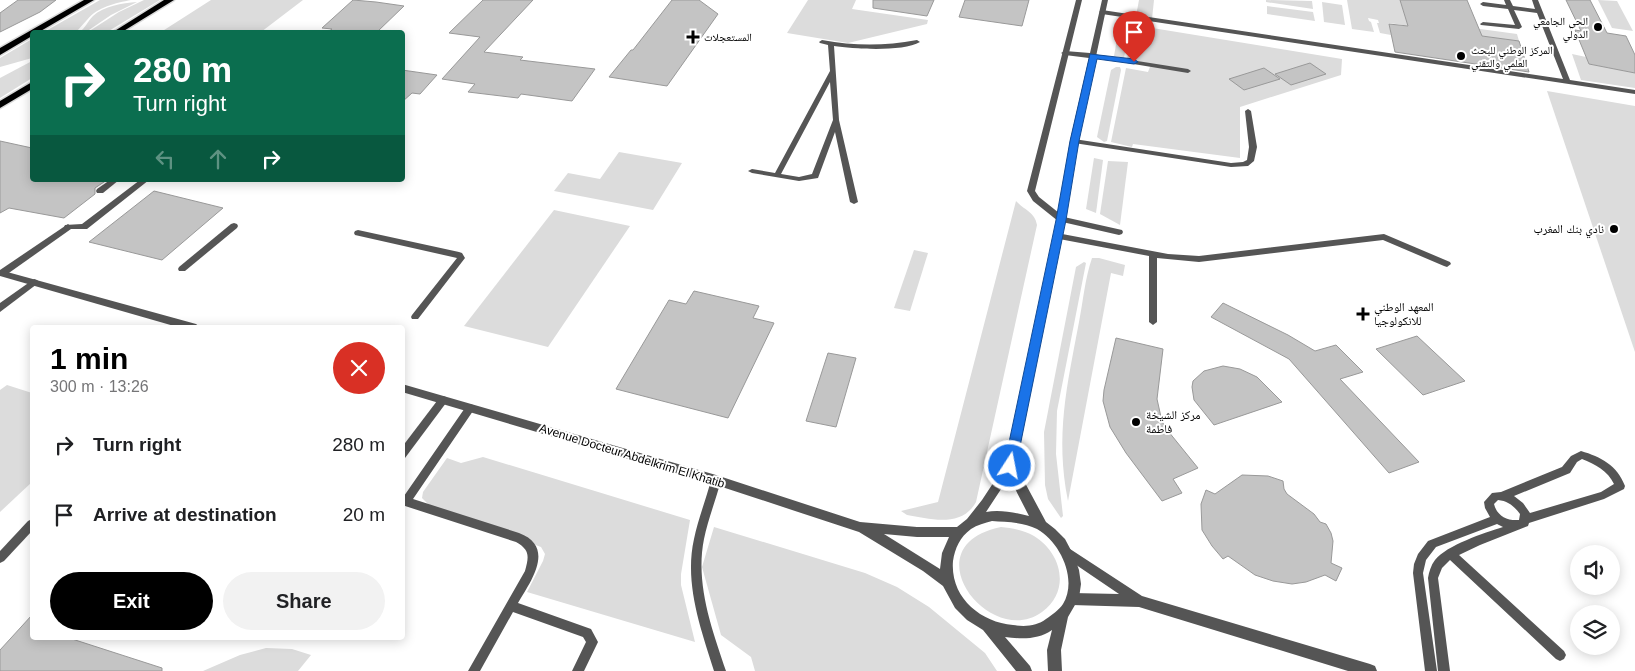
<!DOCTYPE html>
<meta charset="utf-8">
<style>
body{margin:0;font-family:Helvetica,"Noto Naskh Arabic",sans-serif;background:#f2f2f2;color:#202124;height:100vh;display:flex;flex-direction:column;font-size:19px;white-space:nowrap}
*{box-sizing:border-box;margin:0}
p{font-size:16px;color:#757577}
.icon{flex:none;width:28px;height:28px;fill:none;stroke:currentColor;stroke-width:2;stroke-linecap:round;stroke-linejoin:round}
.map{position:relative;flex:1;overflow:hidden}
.details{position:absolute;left:30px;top:325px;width:375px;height:315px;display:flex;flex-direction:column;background:#fff;border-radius:5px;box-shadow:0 2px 12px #0003}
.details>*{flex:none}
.top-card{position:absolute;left:30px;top:30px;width:375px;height:152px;border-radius:5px;box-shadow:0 2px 12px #0003;background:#0b6e4f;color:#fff;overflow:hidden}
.tools{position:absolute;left:1570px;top:545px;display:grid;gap:10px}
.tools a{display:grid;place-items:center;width:50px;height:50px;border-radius:50%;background:#fff;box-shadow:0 2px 12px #0003;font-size:25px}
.pin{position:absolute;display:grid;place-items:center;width:42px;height:42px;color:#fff;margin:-51px -21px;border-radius:50% 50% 50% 0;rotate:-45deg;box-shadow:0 0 5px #0007}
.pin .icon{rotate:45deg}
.me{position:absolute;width:55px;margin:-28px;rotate:11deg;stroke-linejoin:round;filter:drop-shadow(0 0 4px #0008)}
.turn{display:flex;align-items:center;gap:18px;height:105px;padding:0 20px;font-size:22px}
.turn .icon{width:65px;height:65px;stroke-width:2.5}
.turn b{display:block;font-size:35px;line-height:42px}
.lanes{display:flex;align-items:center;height:48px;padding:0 20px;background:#0003;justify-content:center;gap:25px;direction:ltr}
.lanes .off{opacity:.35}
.round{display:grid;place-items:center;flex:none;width:52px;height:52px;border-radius:26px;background:#f2f2f2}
.summary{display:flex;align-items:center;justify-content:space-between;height:85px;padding:0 20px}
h1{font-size:30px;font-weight:700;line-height:38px;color:#000}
.button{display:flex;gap:10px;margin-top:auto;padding:10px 20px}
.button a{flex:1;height:58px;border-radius:30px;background:#000;color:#fff;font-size:20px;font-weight:700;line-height:58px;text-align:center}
.button a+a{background:#f2f2f2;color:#202124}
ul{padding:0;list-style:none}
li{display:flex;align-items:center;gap:15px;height:70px;padding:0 20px}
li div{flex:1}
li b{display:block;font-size:19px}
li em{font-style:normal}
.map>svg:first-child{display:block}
.green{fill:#dcdcdc}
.building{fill:#c4c4c4;stroke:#999}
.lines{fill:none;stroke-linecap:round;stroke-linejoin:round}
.primary-casing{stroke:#dbdbdb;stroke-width:3}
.service{fill:#555;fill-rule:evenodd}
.minor{fill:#555;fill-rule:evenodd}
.tertiary{fill:#555;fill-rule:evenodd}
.primary{fill:#000;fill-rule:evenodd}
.route{fill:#1a73e8;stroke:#114b97}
.poi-dot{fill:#000;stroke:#fff;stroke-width:2}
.labels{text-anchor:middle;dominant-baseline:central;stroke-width:4;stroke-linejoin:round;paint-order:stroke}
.far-poi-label{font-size:11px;fill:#000;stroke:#fff;text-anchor:start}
.poi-label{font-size:12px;fill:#000;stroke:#fff;text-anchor:start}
.street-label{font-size:12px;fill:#000;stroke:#fff}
</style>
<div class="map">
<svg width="1635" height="671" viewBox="0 0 1635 671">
<rect width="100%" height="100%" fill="#fff"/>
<g class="green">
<path d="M100,0H131C116,3 97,7 87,20C83,24 80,28 76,32H44Z"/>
<polygon points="144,0 160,0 107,32 88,32 119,12"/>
<polygon points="211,0 303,0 261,32 161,32"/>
<polygon points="808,0 856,0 852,9 928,20 927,24 848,43 787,33"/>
<polygon points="1139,0 1154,0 1152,19 1136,16"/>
<polygon points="1266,0 1312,1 1313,9 1266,2"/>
<polygon points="1347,0 1400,0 1407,19 1517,34 1519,41 1389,23 1391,35 1380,33 1377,23 1379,23 1378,20 1368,18 1369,21 1371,22 1374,32 1352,29"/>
<polygon points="1598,0 1617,1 1633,31 1612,28"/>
<path d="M137,2L111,15L86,32H80C85,28 88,21 93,16C104,6 122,3 137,2Z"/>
<polygon points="1322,2 1342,5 1345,25 1324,22"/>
<polygon points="1267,6 1313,12 1315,21 1267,14"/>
<polygon points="1120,22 1130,24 1124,58 1114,56"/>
<polygon points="1134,25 1342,59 1341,75 1240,107 1240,158 1133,144 1132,147 1111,142 1126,68 1148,72 1151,64 1127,59"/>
<polygon points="32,39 32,58 0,67 0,58"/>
<polygon points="1572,54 1586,57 1589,64 1635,73 1635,88 1581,80"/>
<polygon points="32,61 32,78 0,98 0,78"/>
<polygon points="1116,67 1120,67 1121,70 1107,141 1104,142 1097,137 1111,70"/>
<polygon points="1547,91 1635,106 1635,352"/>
<polygon points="619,152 682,163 653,210 554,191 568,173 600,179"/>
<polygon points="1094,158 1103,160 1096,213 1086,209"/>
<polygon points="1108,161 1128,162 1120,225 1100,214"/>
<path d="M1016,201C1024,210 1035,212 1037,225L976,502C962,528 930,519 907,515L901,511L938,502Z"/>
<polygon points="554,210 630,226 548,347 464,326"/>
<polygon points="914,250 928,253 910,311 894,308"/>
<path d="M1092,258H1099L1125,265L1123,276L1111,273L1068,501C1055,435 1067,386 1079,322C1083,302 1085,278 1092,258Z"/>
<polygon points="1084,262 1086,263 1057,411 1056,454 1063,516 1061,518 1048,499 1045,485 1044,432 1076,267"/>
<polygon points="7,385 32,393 32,482 0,512 0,390"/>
<polygon points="483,457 690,520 681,574 681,585 695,642 527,592 543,561 545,554 541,547 430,506 422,498 423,492 447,458 461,463"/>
<polygon points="714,527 865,573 897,587 929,607 985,653 997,671 755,671 751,657 721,635 702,567"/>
<path d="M1001,527C1012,528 1024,530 1034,536C1062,553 1071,591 1042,612C990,650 909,546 1001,527Z"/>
<polygon points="266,648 292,649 311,655 298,671 203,671 240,655"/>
</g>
<g class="building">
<polygon points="18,0 56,0 40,12 0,32 0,13"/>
<polygon points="353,0 376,2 404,6 377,32 328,32 332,29 322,28"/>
<polygon points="483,0 533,0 484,52 523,57 520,60 595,69 572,101 521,94 518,98 468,92 475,84 442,79 480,37 449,33"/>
<polygon points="672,0 699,0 718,14 667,86 609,77 631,50 633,50"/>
<polygon points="873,0 934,0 927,16 873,8"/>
<polygon points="965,0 1029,0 1022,26 959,17"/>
<polygon points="1400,0 1467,0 1482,36 1519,41 1529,72 1395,52 1389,24 1408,26"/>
<polygon points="1566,0 1590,0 1607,33 1626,36 1635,55 1635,73 1589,64 1575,30 1581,31"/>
<polygon points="1310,63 1326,74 1291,85 1275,74"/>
<polygon points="1264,68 1280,79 1244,90 1229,79"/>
<polygon points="402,70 437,75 420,94 412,93 402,102"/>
<polygon points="0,141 32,148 32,180 107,180 95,188 95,194 64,218 9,208 0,213"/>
<polygon points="154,191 223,208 162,260 89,242"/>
<polygon points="694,291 759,306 753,318 774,323 728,418 616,389 669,300 686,304"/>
<polygon points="1223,303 1288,335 1315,351 1336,345 1363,372 1340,379 1419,462 1389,473 1289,359 1211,317"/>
<polygon points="1417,336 1465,381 1423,395 1376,349"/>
<polygon points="1116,338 1163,349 1157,399 1161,417 1164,426 1198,468 1173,479 1182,493 1162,501 1126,453 1110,427 1103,401 1104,390"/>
<polygon points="828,353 856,358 836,427 806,421"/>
<polygon points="1223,366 1240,369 1257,377 1282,402 1214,425 1194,400 1192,387 1193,381 1204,371"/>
<polygon points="1242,475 1268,476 1283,481 1284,489 1287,494 1314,514 1320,522 1326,524 1331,533 1333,541 1331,563 1342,568 1336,581 1325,575 1306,582 1292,584 1273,581 1255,575 1228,556 1223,559 1212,546 1202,530 1201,504 1206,490 1215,494"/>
<polygon points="32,615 32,638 69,638 162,668 162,671 0,671 0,650"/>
</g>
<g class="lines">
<g class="primary-casing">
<g id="primary">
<polygon points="84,0 94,0 39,32 32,32 32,36 0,55 0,48"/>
<polygon points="164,0 174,0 122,32 113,32"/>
<polygon points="32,82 32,89 0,108 0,101"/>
</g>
</g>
<g class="service">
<polygon points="1076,0 1082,0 1035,191 1039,197 1064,217 1122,230 1123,232 1122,234 1119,235 1058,221 1033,201 1027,191"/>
<polygon points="1504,0 1510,0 1513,6 1535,9 1532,0 1538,0 1570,80 1635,90 1635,94 1102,14 1099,12 1102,10 1563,79 1537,13 1514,10 1522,27 1519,29 1481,25 1480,24 1483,22 1515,25 1508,9 1483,6 1480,4 1483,2 1506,5"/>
<path d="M822,40C855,46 884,46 917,40L920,42C903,52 854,49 834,46L839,120L858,202L854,204L850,202L835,132L818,178L799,181L752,173L748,171L752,169L775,173L830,71L828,45L820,43L819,42ZM830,82L833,120L812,174L799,177L781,174Z"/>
<polygon points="1093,54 1188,69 1191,71 1188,73 1091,57 1090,56"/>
<polygon points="1248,109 1251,111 1257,147 1254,161 1248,166 1231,167 1074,143 1070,141 1074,139 1231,163 1243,162 1247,160 1249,147 1245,111"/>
<polygon points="110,180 119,180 103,193 97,193 96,191 97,189"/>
<polygon points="140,180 149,180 87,229 65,229 64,227 65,225 82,224"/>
<polygon points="234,223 237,224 238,226 237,228 185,271 179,271 178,269 179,267 231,224"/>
<polygon points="358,230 459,252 462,253 465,258 418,319 412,319 411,317 412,315 457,258 355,235 354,233 355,231"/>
<polygon points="1057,233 1168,254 1199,256 1384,234 1450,262 1451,264 1447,267 1444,266 1383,240 1199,262 1157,258 1157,322 1153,325 1149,322 1149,256 1054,238 1053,236 1054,234"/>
<polygon points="443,396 446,397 448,400 446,403 405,458 402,459 402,447 440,397"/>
<path d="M470,404L473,405L475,408L473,411L413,499L519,533C556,547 531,581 518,603L591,629L598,642L584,671H572L586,642L583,637L513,612L480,671H468L525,571C529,556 530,550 516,542L402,505V496H404L467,405Z"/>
<path d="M1581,451C1601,457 1617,465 1625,486L1624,489L1604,499L1529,523L1528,526L1480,545L1459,555L1564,651L1566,655L1564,659L1560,661L1556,659L1450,560L1442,568L1438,578L1450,671H1438L1428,578C1429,572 1431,565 1435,560C1447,545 1484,533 1503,527L1497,524L1436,547L1426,560L1423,573L1437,671H1425L1413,573L1414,564L1418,554L1428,541L1490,517L1485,508L1484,502L1492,493L1501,492L1562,467L1571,456ZM1582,459C1595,464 1608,471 1614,484L1601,492L1530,513L1523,503L1514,496L1570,473L1577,462ZM1498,500C1508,501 1514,506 1520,514L1519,520C1507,521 1497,516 1494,504Z"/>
<path d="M716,476L720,477L721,480C716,500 708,519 704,539C695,584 712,629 726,671H714C701,629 684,584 694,539C698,519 706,500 711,480L712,477Z"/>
<polygon points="32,519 32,531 4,561 0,563 0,551 28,521"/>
</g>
<g class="minor">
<polygon points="68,224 72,227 71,229 6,275 0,275 0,270"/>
<polygon points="34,279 37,280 39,282 37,284 0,312 0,303"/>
<polygon points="1067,547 1142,596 1370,664 1375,666 1377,671 1348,671 1139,607 1072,605 1068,603 1066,599 1068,595 1072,593 1119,594 1063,556 1061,552 1063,548"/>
</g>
<g class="tertiary">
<path d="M1102,0H1108L1078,141L1065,219L1016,466L1046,522L1055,529L1065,539L1074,556L1079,570L1081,584L1079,598L1068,617L1061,650L1062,671H1048L1047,650L1052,630C1038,640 1021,639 1005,637L1030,666L1032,671H1016L983,630L967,620L955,608L943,586L923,571L859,532L716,485L402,392V384L716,475L860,522L917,527H957L967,519L982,500L1005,465L1057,219L1070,141L1089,58L1065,55L1061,53L1065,51L1090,53ZM1009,477L1029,516C1016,513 1000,509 986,512ZM992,521C1006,522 1024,522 1037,529C1060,542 1078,579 1063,604C1059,610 1052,615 1046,619C1037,626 1025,627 1013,625C980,622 950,597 953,561C955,548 960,537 971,529C977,525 985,523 992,521ZM884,534L917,537H949L942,553L940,569Z"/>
<polygon points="0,270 196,324 201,328 181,328 0,276"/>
</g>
<use href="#primary" class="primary"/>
</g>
<polygon class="route" points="1090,54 1134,59 1138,62 1134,64 1097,59 1079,141 1066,220 1016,466 1015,470 1010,471 1005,470 1004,466 1056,220 1070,141"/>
<g class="poi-dot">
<circle cx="1598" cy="27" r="5"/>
<path d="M690.5 29.5h5v5h5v5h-5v5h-5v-5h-5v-5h5z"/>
<circle cx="1461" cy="56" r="5"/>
<circle cx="1614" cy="229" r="5"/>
<path d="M1360.5 306.5h5v5h5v5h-5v5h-5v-5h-5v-5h5z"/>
<circle cx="1136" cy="422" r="5"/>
</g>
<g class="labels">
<g class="far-poi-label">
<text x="1588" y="21" text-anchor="end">الحي الجامعي<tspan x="1588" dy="13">الدولي</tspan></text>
<text x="704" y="37">المستعجلات</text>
<text x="1471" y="50">المركز الوطني للبحث<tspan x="1471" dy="13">العلمي والتقني</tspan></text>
</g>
<g class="poi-label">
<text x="1604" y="229" text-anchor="end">نادي بنك المغرب</text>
<text x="1374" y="307">المعهد الوطني<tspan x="1374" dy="14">للانكولوجيا</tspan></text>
<text x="1146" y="415">مركز الشيخة<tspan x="1146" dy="14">فاطمة</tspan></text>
</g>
<g class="street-label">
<text transform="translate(632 456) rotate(17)">Avenue Docteur Abdelkrim El Khatib</text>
</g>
</g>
</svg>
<div class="tools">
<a><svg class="icon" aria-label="sound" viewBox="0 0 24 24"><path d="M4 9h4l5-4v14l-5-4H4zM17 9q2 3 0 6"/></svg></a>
<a><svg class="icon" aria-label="layers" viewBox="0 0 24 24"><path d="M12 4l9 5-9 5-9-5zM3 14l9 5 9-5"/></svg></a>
</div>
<div class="pin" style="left:1134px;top:62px;background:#d93025"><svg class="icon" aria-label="arrive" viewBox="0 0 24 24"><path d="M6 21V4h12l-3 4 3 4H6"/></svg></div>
<svg class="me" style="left:1010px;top:466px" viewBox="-20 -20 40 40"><circle r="17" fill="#1a73e8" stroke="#fff" stroke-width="3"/><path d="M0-11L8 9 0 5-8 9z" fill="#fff"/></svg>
<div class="top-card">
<div class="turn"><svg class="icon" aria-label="right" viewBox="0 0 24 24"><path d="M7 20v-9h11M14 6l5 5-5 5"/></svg><div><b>280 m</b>Turn right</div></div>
<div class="lanes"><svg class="icon off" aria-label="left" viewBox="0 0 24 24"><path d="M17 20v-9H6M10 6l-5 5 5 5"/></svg><svg class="icon off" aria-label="ahead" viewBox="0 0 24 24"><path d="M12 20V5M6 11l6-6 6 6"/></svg><svg class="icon" aria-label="right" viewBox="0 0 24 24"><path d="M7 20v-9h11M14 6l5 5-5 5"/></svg></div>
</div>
<section class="details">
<div class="summary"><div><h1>1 min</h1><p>300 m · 13:26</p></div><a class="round" style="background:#d93025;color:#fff"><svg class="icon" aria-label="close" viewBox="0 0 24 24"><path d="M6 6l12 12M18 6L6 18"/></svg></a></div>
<ul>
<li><svg class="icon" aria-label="right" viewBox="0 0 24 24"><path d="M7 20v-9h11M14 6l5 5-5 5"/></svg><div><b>Turn right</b></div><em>280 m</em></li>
<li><svg class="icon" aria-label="arrive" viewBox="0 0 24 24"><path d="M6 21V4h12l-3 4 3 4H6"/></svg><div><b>Arrive at destination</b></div><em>20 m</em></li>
</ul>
<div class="button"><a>Exit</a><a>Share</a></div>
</section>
</div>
